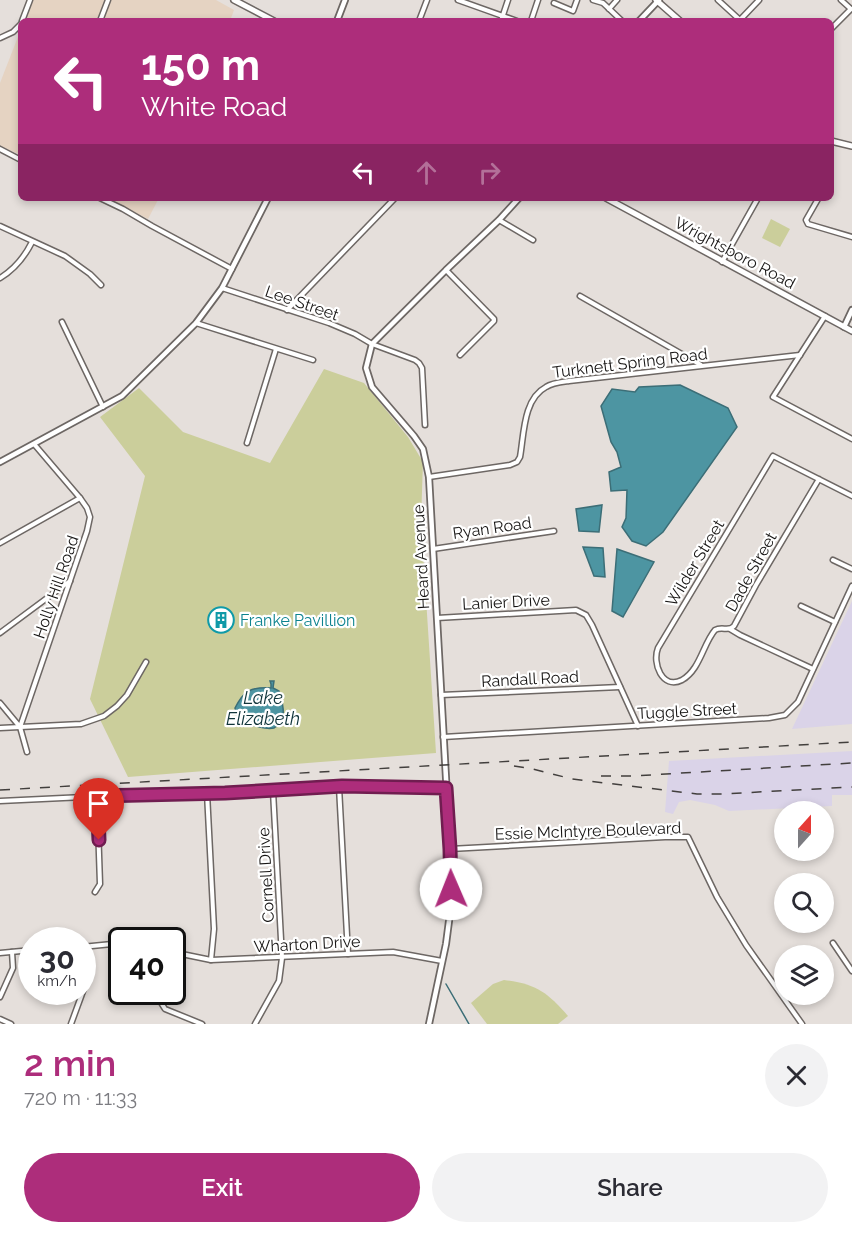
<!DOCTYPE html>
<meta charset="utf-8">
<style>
body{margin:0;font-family:Raleway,sans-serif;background:#f2f2f3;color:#2b2b33;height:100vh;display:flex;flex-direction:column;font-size:22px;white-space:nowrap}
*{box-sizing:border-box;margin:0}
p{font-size:20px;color:#7c7c81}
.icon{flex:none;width:33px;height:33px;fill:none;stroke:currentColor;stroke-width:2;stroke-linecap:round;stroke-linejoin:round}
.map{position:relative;height:1024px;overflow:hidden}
.panel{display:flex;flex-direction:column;background:#fff;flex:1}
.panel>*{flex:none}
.banner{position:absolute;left:18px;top:18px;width:816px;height:183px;border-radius:9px;box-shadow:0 3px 9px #0003;background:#ad2d7b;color:#fff;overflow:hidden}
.needle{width:39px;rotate:21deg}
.fabs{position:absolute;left:774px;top:801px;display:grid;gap:12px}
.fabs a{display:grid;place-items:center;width:60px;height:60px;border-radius:50%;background:#fff;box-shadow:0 3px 9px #0003;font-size:30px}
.speed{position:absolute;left:18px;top:927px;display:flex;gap:12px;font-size:30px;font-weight:700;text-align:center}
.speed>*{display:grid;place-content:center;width:78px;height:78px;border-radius:50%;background:#fff;box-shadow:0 3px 9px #0003;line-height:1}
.speed small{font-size:15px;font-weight:400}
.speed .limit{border:3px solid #111;border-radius:9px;background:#fff;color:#111}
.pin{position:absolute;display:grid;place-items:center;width:51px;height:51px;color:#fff;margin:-62px -26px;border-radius:50% 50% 50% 0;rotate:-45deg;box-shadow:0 0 6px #0007}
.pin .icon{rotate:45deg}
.me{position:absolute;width:66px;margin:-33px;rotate:359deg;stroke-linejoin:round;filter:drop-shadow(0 0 4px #0008)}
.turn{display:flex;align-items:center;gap:21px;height:126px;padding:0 24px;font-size:27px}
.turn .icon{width:78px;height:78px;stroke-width:2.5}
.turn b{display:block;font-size:42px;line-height:51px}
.lanes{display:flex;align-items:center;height:57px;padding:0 24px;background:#0003;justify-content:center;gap:30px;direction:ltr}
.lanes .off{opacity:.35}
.round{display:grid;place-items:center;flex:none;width:63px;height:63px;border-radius:32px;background:#f2f2f3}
.summary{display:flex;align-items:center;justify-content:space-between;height:102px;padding:0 24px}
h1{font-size:36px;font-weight:600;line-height:45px;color:#ad2d7b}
.primary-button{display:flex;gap:12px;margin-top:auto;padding:12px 24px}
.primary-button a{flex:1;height:69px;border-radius:36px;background:#ad2d7b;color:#fff;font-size:24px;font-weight:600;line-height:69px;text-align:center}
.primary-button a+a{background:#f2f2f3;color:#2b2b33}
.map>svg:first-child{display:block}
.industrial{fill:#dad3e8}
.medical{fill:#e5d3c2}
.green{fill:#cbce9b}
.water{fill:#4d95a2;stroke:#3c6e77;stroke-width:1.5}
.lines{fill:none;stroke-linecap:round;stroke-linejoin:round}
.stream{stroke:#3c6e77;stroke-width:1.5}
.minor-casing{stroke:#6d6764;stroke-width:7}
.tertiary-casing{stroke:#6d6764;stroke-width:8}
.secondary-casing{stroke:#6d6764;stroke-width:8}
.minor{stroke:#fff;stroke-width:4}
.tertiary{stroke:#fff;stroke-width:4.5}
.secondary{stroke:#fff;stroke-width:5}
.rail{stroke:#423f3d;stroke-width:1.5;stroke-dasharray:10 10;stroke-linecap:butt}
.route-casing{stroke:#701d50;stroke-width:15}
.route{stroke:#ad2d7b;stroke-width:10}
.labels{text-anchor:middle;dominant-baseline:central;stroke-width:4.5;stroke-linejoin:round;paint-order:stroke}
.street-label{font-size:16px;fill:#161413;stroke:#fff}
.culture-label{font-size:16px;fill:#0d838f;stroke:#fff;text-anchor:start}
.water-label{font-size:18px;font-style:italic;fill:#10343a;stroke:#fff}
</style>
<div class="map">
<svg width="852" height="1024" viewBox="0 0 852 1024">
<rect width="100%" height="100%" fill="#e5dfdb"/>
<g class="industrial">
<polygon points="852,601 852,724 792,729"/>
<polygon points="852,751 852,795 832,795 832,806 729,811 715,805 690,800 679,802 673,814 665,812 669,761"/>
</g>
<g class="medical">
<polygon points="32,0 216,0 234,10 230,21 24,21"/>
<polygon points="21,29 21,155 0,146 0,83"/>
<polygon points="107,198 159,198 148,219"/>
</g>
<g class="green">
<polygon points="771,219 790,229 780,247 762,238"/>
<polygon points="324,369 364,383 408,437 423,462 421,521 436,753 128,777 90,699 145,476 100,417 139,388 183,432 270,463"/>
<path d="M504,980C536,984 547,992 568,1016L558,1024H487L471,1003L493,984Z"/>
</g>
<g class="water">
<polygon points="680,385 728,408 737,427 663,532 646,546 632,541 622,527 626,518 627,490 611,491 609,472 621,467 617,452 611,442 601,406 612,389 635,392 639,387"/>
<polygon points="602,505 599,532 579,531 576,509"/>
<polygon points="583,547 603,548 605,577 594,576"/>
<polygon points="617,549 654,562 623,617 612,611"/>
<path d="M270,681H274L273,688L279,691C283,701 284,712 283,723C282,723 275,727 274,728C264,730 247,724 238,719L235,708C244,690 251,687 271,688V684Z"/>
</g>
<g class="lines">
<polyline class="stream" points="446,984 469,1024"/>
<g class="minor-casing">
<g id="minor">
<polyline points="458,0 517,21"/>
<polyline points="593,0 603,3 622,21"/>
<polyline points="718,0 741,21"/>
<polyline points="841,0 851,9"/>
<polyline points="554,3 573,11 577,0"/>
<polyline points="609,9 617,0"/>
<polyline points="22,21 30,0"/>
<polyline points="100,21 108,0"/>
<polyline points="419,21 427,0"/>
<polyline points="501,21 508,0"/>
<polyline points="531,21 538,0"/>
<polyline points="739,21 759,0"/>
<polyline points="831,29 851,9"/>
<polyline points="0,38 13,32 21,24"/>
<polyline points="0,149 21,160"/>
<polyline points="100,198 123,209 152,226 232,269"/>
<polyline points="816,198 818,199 806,220 808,224 852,237"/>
<polyline points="499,220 533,240"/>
<polyline points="0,226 65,256 90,274 101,285"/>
<polyline points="722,262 758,198"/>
<polyline points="446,270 494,319 494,321 460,355"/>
<path d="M0,278C15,269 24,258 32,242"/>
<polyline points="222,288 329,323 355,334 372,344 415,360 419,363 422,368 425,425"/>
<polyline points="580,296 701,365"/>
<polyline points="287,310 395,198"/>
<polyline points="825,316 773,397 852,439"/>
<polyline points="62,322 103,407"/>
<polyline points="196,323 313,360"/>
<polyline points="247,443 276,349"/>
<path d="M429,477L510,465L517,462L520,457C524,435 523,399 546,387C552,383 562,382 569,381L800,355"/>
<path d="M819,479L756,585L734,626C729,632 722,626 715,630C703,644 700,670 682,680C662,690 652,663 658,648L773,456L852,496"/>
<polyline points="0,543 80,498"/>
<polyline points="433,549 554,531"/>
<polyline points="833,560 852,569"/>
<polyline points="801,606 835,622"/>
<polyline points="437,618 576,610 586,615 592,625 638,726"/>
<polyline points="730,629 740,635 813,669"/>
<polyline points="0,633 70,581"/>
<polyline points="441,695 620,687"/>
<polyline points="0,703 20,727"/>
<polyline points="0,728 81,724 104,716 117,706 127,695 146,662"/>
<polyline points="443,737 769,718 785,715 798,702 852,586"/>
<polyline points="27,752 20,727 87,531 90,517 87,508 80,498 34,444"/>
<polyline points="339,787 348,954"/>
<polyline points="207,793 214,929 211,960"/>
<polyline points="0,801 147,794 225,793 342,786 446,788"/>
<polyline points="450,849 665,837 688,837 717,897 746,945 802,1024"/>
<polyline points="95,892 100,884 97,796"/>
<polyline points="833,943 852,971"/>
<polyline points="82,947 122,943"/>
<polyline points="172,952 211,960 393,952 442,961"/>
<polyline points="0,953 32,950"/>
<polyline points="155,992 155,993 165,1009 202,1024"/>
<polyline points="0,997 13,968 12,952"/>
<polyline points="0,1019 11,1024"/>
<polyline points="71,1024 86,983 88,965 88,947"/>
<polyline points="255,1024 279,981 282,958 273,791"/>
</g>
</g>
<g class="tertiary-casing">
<g id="tertiary">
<polyline points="337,21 345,0"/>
<polyline points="639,21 659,0"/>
<polyline points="844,327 852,310"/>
<polyline points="0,462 122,396 196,323 222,288 268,198"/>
<polyline points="429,1024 446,944 449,921 451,889 450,849 429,477 423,449 414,436 372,387 366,368 372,344 446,270 499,220 519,198"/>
</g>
</g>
<g class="secondary-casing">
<g id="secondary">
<polyline points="234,0 274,21"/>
<polyline points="656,0 680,21"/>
<polyline points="831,141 852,146"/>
<polyline points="606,198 852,331"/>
</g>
</g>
<use href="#minor" class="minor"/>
<use href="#tertiary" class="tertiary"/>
<use href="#secondary" class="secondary"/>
<g class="rail">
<polyline points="514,766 533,769 572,779 697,794 722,794 852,787"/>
<polyline points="601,776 632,776 852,763"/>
<polyline points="0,790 852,742"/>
</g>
</g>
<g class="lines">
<g class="route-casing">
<polyline id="route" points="99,840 97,796 225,793 342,786 446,788 450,849 451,889"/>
</g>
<use href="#route" class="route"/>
</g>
<defs>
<g id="building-ring" transform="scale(1.35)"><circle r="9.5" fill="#fff" stroke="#0f9aa8" stroke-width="1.5"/><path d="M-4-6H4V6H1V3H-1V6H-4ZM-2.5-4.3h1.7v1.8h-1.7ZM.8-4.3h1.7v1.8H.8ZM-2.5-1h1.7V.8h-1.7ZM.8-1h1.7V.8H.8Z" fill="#0f9aa8"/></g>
</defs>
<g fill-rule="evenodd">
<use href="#building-ring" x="221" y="620"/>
</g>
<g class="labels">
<g class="street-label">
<text transform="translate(735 253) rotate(28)">Wrightsboro Road</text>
<text transform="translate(302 303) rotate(19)">Lee Street</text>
<text transform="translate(630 363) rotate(-7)">Turknett Spring Road</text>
<text transform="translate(492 528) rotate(-8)">Ryan Road</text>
<text transform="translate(421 557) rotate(-93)">Heard Avenue</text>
<text transform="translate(695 563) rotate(-59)">Wilder Street</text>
<text transform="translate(751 572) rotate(-61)">Dade Street</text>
<text transform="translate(56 587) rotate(-71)">Holly Hill Road</text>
<text transform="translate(506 602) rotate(-3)">Lanier Drive</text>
<text transform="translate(530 679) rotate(-3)">Randall Road</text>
<text transform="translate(687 711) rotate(-3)">Tuggle Street</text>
<text transform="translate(588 831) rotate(-2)">Essie McIntyre Boulevard</text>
<text transform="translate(266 875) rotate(-93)">Cornell Drive</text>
<text transform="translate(307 944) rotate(-3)">Wharton Drive</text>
</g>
<g class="culture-label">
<text x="240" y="620">Franke Pavillion</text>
</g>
<g class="water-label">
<text x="263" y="697">Lake<tspan x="263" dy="21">Elizabeth</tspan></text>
</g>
</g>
</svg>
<div class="fabs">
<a><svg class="needle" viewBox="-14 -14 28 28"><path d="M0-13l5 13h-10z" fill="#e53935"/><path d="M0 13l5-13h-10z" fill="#7c7c81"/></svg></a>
<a><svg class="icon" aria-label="search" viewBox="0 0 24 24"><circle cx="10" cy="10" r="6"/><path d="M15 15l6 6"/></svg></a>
<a><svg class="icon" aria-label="layers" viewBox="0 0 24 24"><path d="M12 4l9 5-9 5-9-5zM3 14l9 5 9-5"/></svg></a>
</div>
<div class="speed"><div>30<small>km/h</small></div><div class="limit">40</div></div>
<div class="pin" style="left:99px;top:840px;background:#d93025"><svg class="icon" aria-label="arrive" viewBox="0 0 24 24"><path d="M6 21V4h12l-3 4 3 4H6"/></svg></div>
<svg class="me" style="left:451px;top:889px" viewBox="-20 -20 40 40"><circle r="19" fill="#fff"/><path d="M0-13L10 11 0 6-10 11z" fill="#ad2d7b"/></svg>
<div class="banner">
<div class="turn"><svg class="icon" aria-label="left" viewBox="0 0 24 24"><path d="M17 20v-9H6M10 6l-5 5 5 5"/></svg><div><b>150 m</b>White Road</div></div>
<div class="lanes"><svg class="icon" aria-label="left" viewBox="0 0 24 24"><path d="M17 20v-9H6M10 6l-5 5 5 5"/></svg><svg class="icon off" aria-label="ahead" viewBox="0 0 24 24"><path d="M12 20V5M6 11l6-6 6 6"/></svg><svg class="icon off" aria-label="right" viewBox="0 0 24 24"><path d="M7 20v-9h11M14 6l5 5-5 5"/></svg></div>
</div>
</div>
<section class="panel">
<div class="summary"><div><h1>2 min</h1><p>720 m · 11:33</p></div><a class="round"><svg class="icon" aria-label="close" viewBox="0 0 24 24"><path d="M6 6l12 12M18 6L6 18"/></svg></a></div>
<div class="primary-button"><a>Exit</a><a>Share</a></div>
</section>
